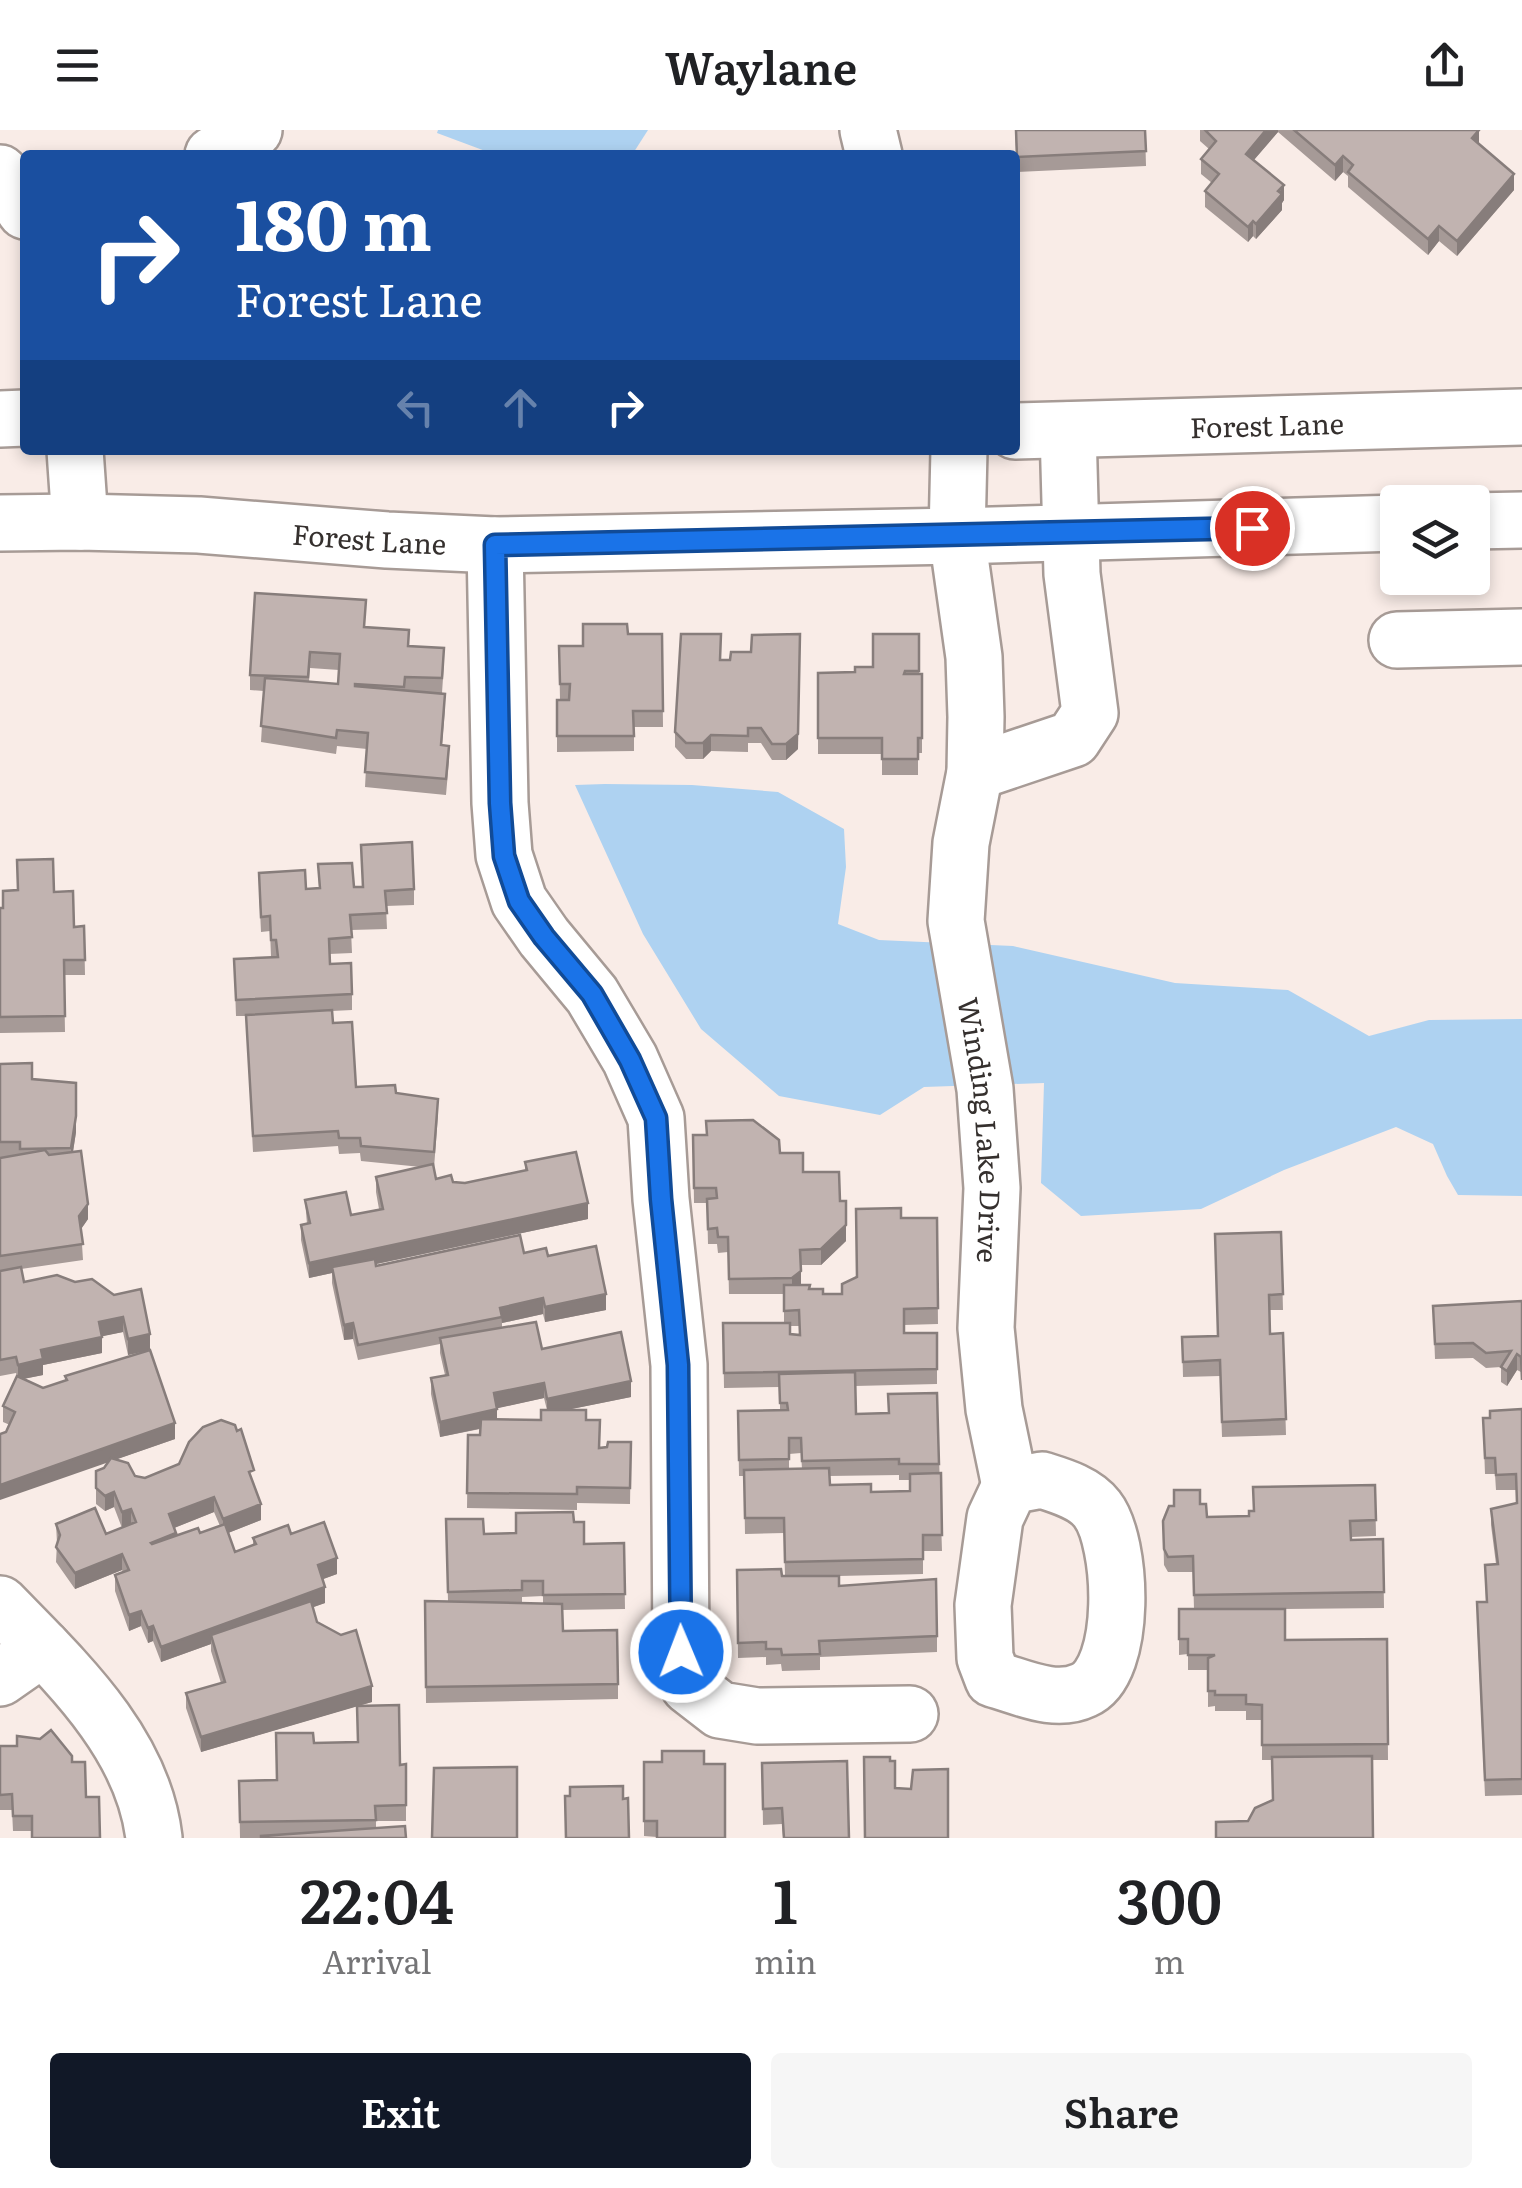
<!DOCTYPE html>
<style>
body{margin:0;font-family:Literata,serif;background:#f6f6f6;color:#202124;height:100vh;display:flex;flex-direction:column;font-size:38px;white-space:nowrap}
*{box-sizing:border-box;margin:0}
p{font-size:32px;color:#757577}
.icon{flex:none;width:55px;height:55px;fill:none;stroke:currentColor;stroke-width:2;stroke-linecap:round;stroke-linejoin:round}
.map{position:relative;height:1708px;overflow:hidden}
.panel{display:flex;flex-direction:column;background:#fff;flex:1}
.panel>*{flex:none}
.hud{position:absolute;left:20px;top:20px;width:1000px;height:305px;border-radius:10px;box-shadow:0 5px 15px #0003;background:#1a4fa0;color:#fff;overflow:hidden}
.fabs{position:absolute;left:1380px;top:355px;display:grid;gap:20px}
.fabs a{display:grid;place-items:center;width:110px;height:110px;border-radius:10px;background:#fff;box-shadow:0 5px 15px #0003;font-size:50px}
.pin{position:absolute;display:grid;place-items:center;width:85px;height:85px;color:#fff;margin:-42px;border:5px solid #fff;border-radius:50%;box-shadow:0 2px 10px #0007}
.me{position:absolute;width:110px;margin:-55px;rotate:359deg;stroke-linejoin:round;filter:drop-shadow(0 0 8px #0008)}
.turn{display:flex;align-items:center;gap:35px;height:210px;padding:0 50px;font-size:45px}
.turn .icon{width:130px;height:130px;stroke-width:2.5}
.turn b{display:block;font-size:70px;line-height:85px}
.lanes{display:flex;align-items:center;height:95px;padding:0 50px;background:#0003;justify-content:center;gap:50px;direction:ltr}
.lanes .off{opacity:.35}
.eta{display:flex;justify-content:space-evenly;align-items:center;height:170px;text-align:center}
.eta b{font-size:60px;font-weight:600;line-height:70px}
.cta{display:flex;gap:20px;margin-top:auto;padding:20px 50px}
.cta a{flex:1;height:115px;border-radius:10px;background:#111827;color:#fff;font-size:40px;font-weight:600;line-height:115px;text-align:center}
.cta a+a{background:#f6f6f6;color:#202124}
header{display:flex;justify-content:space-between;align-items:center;height:130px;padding:0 50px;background:#fff;font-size:45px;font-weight:600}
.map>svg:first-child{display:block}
.water{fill:#aed2f1}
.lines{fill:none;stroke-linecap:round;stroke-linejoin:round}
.minor-casing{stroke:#a79b96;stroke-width:60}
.major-casing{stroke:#a79b96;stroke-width:60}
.minor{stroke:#fff;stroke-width:55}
.major{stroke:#fff;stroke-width:55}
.wall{fill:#a69a97;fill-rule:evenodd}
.shaded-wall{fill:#877d7b}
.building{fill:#c1b3b0;stroke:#877d7b;stroke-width:2.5}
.route-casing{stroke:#114b97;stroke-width:25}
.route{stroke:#1a73e8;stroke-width:18}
.labels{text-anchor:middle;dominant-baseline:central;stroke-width:8;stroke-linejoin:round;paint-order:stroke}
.street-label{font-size:28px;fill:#35302e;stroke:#fefcfb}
</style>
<header><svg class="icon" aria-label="menu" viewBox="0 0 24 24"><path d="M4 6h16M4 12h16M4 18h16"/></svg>Waylane<svg class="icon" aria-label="share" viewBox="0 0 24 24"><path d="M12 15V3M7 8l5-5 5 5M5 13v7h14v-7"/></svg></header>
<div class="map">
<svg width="1522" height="1708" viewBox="0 0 1522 1708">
<rect width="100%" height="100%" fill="#f9ece7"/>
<g class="water">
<polygon points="438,0 648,0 632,25 496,25 437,3"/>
<polygon points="605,654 692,655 778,662 844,699 846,737 838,794 879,810 1013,816 1175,853 1288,860 1369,906 1429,890 1522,889 1522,1066 1458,1065 1447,1046 1433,1014 1396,997 1284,1040 1201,1079 1081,1086 1041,1053 1044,953 924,957 880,985 779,966 701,899 643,804 575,655"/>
</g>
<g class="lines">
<g class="minor-casing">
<g id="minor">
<polyline points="868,0 874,25"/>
<polyline points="213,25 254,0"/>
<polyline points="0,43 25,81"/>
<polyline points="75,320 80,392"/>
<path id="s1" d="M959,320L957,406L974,527L976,587L975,642L961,713L956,791L985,959L992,1058L986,1198L994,1279L1010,1356"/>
<polyline points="495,415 500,673 504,725 519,771 544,807 592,865 630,929 656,988 661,1069 679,1235 681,1522 689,1556 720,1580 757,1586 910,1584"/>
<polyline points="1397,510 1522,507"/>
<polyline points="975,642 1073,609 1090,583 1072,444 1068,300"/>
<path d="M1042,1350C1061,1356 1085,1363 1097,1379C1123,1412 1128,1541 1084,1560C1055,1574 1022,1557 993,1549L985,1528L983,1475L995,1388L1010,1356Z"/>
<path d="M0,1474C64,1540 143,1612 154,1708"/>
<polyline points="0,1548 43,1518"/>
</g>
</g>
<g class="major-casing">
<g id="major">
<polyline points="0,289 25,288"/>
<path id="s2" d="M1015,301L1522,287"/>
<polyline points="1472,391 1522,390"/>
<path id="s3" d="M0,393L80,392L199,395L387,410L495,415L957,406L1398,393"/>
</g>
</g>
<use href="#minor" class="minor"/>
<use href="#major" class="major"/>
</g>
<g class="wall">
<polygon points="1015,0 1145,0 1146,36 1017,42"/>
<polygon points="1200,0 1479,0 1479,14 1514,60 1457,126 1439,111 1428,125 1348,57 1348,46 1343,42 1335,51 1278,2 1254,30 1284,70 1282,73 1282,80 1256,109 1253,106 1248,112 1205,77 1205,61 1212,53 1201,44 1201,29 1209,19 1200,11"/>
<path d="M365,498L444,533L442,563L445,579L442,615L449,631L446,665L365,657L367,619L337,616L336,624L261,612L264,561L250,560V545ZM310,538L339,540L338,554L309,551Z"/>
<polygon points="628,504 662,504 663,597 634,597 634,621 557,622 557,570 560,570 559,516 583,516"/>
<polygon points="919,504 919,544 922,544 922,623 918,623 918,645 882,645 882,624 818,624 818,543 855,542 873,537"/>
<polygon points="721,530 798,619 786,630 772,630 761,613 748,613 748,622 711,621 703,629 686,629 675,617 675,602"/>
<path d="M318,734L354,757L414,759V775L386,776L387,799L351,800L352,823L329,824L330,834L352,864V880L332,881L333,893L356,957L396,963L438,985L434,1038L436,1049L465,1053L525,1040V1032L588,1089L376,1134V1136L524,1123L548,1126L606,1180L545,1192L543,1184L502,1193V1198L631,1267L566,1280L586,1290L600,1318L631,1312L630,1374L577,1373V1380L467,1378L468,1305H480V1299L440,1307L431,1264V1248L445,1245L440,1223V1214L358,1230L353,1209L344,1210L332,1153V1143L309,1148L301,1110V1095L307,1094L305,1070L351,1085L379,1079L376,1062V1047L421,1037L361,1031L360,1023L339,1024L338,1016L253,1022L246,886H236L234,829L276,827L271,826L270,801L261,802L259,758H319ZM544,1268L547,1280L541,1290L497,1289V1278Z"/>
<polygon points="54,762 74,797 84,796 85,845 64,845 65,902 0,903 0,778"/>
<path d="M0,934L32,949L76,1002L73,1022L88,1089L81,1099L83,1130L21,1139L24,1152H75L92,1149L150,1220L175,1309L117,1329L135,1346L145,1348L254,1355L261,1390L228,1403L235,1422L253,1415V1408L291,1404L337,1444L323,1449L325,1473L313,1477L317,1492L372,1572L357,1576L400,1635L406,1634V1691H376V1698L406,1708H240L239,1651L277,1650L314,1613L357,1612V1576L201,1622L186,1578V1563L221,1553L211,1521V1514L161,1532L153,1511L148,1513L141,1496L129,1501L115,1461V1445L123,1442L122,1440L75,1459L56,1432L57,1413L56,1394L106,1404L122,1398L114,1377L105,1381L96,1374V1341L104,1338L107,1333L6,1302L10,1295L3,1292V1276L17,1246L16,1243L0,1246ZM123,1202L128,1225L146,1221L65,1246V1250L43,1258L23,1249L43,1245V1235L102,1223V1206ZM214,1382L220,1396L200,1403L176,1406L174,1398Z"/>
<path d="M693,1005L780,1023L840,1071L846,1111L821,1135H801V1155L823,1164H842L901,1088H937L938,1194L904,1195V1203H937V1254L855,1256L856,1284L888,1283L937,1263L942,1421H923V1444L839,1446V1456L937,1506V1522L820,1527V1540L782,1541L781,1534L766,1535V1527L738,1528L737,1440L785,1446L784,1403L745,1404L744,1346H739L738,1281L780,1280V1257L724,1258L723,1193H784V1164H729L728,1122L718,1123L717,1114H708L707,1073H694ZM790,1196H799L800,1205L790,1204ZM801,1323L802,1339H789V1324ZM899,1345V1350H910V1361L871,1362L830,1355L829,1346Z"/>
<polygon points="1281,1102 1283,1180 1270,1180 1270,1204 1283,1203 1286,1305 1222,1307 1220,1246 1183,1247 1182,1207 1218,1206"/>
<polygon points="1522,1171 1521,1242 1517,1240 1507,1256 1501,1252 1501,1237 1486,1238 1473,1228 1435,1229 1433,1176"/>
<polygon points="1522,1279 1522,1665 1485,1666 1477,1488 1486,1472 1485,1435 1496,1434 1491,1395 1491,1379 1516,1373 1516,1360 1496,1360 1495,1344 1485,1344 1483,1288 1490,1288"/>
<polygon points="1375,1355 1376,1406 1351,1407 1351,1410 1383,1409 1384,1478 1285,1479 1285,1510 1387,1509 1388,1630 1372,1630 1248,1691 1273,1670 1272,1630 1262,1630 1262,1590 1246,1590 1246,1581 1215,1581 1215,1576 1208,1577 1208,1540 1188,1540 1188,1524 1179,1525 1179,1479 1194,1479 1193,1442 1168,1442 1164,1435 1163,1391 1200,1374 1207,1387 1249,1386"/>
<path d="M446,1389L484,1404L516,1403L574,1392L584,1414L624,1413L625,1479L562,1480L563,1501L618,1554V1569L426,1573L425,1471H448ZM543,1466V1474L522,1473V1467Z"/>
<polygon points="40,1609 32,1701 13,1701 12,1680 0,1680 0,1616 17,1616"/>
<polygon points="644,1632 662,1632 657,1707 644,1706"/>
<polygon points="762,1633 849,1708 783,1708 782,1694 763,1695"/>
</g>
<g class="shaded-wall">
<polygon points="1266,0 1278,0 1278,2 1246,39 1246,24"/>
<polygon points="1479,0 1479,16 1472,8"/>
<polygon points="1343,26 1343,42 1335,51 1335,35"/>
<polygon points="1514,44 1514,60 1457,126 1457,111"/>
<polygon points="1284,55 1284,70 1282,73 1282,80 1256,109 1256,94"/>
<polygon points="1253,91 1253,106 1248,112 1248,97"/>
<polygon points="1439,96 1439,111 1428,125 1428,109"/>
<polygon points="800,520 798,619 786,630 786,614"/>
<polygon points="711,605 711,621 703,629 703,613"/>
<polygon points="76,986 76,1002 71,1034 71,1018"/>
<polygon points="588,1073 588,1089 334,1143 332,1137 332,1143 309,1148 309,1133"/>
<polygon points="88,1074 88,1089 79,1102 79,1086"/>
<polygon points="846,1095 846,1111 821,1135 821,1119"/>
<polygon points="801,1141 801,1156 792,1163 792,1148"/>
<polygon points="606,1164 606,1180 545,1192 545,1177"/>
<polygon points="543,1168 543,1184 502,1193 500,1178"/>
<polygon points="123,1187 123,1202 99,1207 99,1192"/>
<polygon points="353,1193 353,1209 344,1210 344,1195"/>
<polygon points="150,1204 150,1220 128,1225 128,1209"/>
<polygon points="102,1207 102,1223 43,1235 43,1245 18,1250 18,1235 41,1220"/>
<polygon points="1517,1224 1517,1240 1507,1256 1507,1241"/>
<polygon points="631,1251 631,1267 547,1284 547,1269"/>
<polygon points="544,1253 544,1268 494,1279 494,1263"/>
<polygon points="497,1279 497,1295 440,1307 440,1292"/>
<polygon points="175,1293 175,1309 0,1370 0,1355"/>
<polygon points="114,1362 114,1377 105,1381 105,1366"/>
<polygon points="214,1367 214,1382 169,1400 169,1384"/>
<polygon points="261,1374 261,1390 223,1405 223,1389"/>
<polygon points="131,1379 131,1395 122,1398 122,1382"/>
<polygon points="122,1424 122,1440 75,1459 75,1443"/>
<polygon points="337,1428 337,1444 318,1451 318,1435"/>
<polygon points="325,1457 325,1473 214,1513 211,1505 211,1514 161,1532 161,1517"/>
<polygon points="141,1481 141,1496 129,1501 129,1485"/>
<polygon points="153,1496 153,1511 148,1513 148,1498"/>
<polygon points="372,1556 372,1572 201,1622 201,1607"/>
</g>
<g class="building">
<polygon points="1016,0 1145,0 1146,21 1017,27"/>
<polygon points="1205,0 1266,0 1246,24 1284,55 1278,61 1282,64 1256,94 1253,91 1248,97 1205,61 1219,44 1201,29 1216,11"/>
<polygon points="1294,0 1479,0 1472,8 1514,44 1457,111 1439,96 1428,109 1348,42 1353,35 1343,26 1335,35"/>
<polygon points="255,463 366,470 364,497 409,500 408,516 444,518 442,548 405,547 404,557 355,554 355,556 445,564 441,615 449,616 446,649 365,642 368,603 337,600 336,608 261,596 265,548 338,554 340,524 310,522 308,547 250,545"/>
<polygon points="583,494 627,494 628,504 662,504 663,581 633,581 634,606 557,606 557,570 569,570 570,554 560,554 559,516 583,516"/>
<polygon points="681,504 721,504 720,530 730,530 731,522 751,522 752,505 800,504 798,604 786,614 772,614 761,598 748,598 748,606 711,605 703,613 686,613 675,602"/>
<polygon points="873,504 919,504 919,541 905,541 904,544 922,544 922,608 918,608 918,629 882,629 882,608 818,608 818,543 855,542 855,537 873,537"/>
<polygon points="412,712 414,759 385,761 387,783 350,785 352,807 329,809 330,834 351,833 352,864 236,870 234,829 278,827 276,810 271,810 270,786 261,787 259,743 305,740 306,759 320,758 318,734 352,733 354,757 363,757 361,715"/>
<polygon points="53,729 54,762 73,761 74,797 84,796 85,830 64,830 65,886 0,887 0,778 3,778 3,761 18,760 17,730"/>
<polygon points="332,880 333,893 352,892 356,957 395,955 396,963 438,969 434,1022 361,1016 360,1008 339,1008 338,1001 253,1006 246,885"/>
<polygon points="32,933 32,949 76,953 76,986 71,1018 20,1019 20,1012 0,1012 0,934"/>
<polygon points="753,990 779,1010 780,1023 803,1023 803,1042 839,1042 840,1071 846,1071 846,1095 821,1119 800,1120 801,1141 792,1148 729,1149 728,1107 718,1107 717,1098 708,1099 707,1069 717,1068 716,1058 694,1058 693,1005 707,1005 706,991"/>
<polygon points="45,1020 49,1025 81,1021 88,1074 79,1086 83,1114 0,1126 0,1028"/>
<polygon points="576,1022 588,1073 309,1133 301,1095 310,1093 305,1070 346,1062 351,1085 383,1079 376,1047 433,1034 436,1049 451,1045 453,1052 465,1053 527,1040 525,1032"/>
<polygon points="901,1078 901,1088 937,1088 938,1178 904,1179 904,1203 937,1203 937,1239 724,1243 723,1193 790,1193 790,1204 800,1205 799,1180 784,1181 784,1155 810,1155 809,1159 823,1159 823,1164 842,1164 842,1154 857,1147 856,1079"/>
<polygon points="1281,1102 1283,1164 1269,1165 1270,1204 1283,1203 1286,1289 1222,1292 1220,1230 1183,1232 1182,1207 1218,1206 1215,1104"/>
<polygon points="520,1105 524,1123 546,1118 548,1126 596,1116 606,1164 545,1177 543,1168 500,1178 502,1187 358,1215 353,1193 344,1195 332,1137 375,1129 376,1136"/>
<polygon points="21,1137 24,1152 57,1145 75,1152 92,1149 114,1165 141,1159 150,1204 128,1209 123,1187 99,1192 102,1207 41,1220 43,1229 18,1235 16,1227 0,1230 0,1141"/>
<polygon points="1522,1171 1522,1250 1521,1227 1517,1224 1507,1241 1501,1237 1511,1221 1486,1223 1473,1213 1435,1214 1433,1176"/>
<polygon points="536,1192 542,1219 621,1202 631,1251 547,1269 544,1253 494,1263 497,1279 440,1292 431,1248 448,1245 440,1208"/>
<polygon points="150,1220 175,1293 0,1355 0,1304 6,1302 15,1282 3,1276 17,1246 43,1258 67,1250 65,1246"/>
<polygon points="855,1242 856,1284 889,1283 888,1264 937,1263 939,1334 899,1334 899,1329 802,1331 801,1308 789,1308 789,1329 739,1330 738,1281 788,1280 787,1273 780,1273 779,1244"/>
<polygon points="1522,1279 1522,1649 1485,1650 1477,1472 1487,1472 1485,1435 1498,1434 1491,1379 1517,1373 1516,1344 1496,1345 1495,1328 1485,1328 1483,1288 1490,1288 1490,1281"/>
<polygon points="541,1280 586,1280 586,1290 600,1290 599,1318 607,1317 608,1312 631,1312 630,1358 577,1357 577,1364 467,1363 468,1305 480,1305 481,1289 541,1290"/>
<polygon points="221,1290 235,1295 237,1301 241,1299 254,1340 249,1342 261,1374 223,1389 214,1367 169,1384 176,1403 151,1413 152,1414 198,1398 200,1403 225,1394 235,1422 256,1414 253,1408 288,1395 291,1404 324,1392 337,1428 318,1435 325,1457 161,1517 153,1496 148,1498 141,1481 129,1485 115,1445 129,1440 122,1424 75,1443 56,1417 60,1405 56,1394 95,1378 106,1404 136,1392 131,1379 122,1382 114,1362 105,1366 96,1358 96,1341 104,1338 111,1328 128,1333 135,1346 145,1348 179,1334 189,1312 203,1297"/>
<polygon points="829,1338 830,1355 871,1354 871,1362 910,1361 910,1344 941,1343 942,1405 923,1405 923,1429 785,1432 784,1388 745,1388 744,1340"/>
<polygon points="1375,1355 1376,1390 1350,1391 1351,1410 1383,1409 1384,1462 1194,1465 1193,1426 1168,1427 1164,1419 1163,1391 1169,1376 1174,1376 1174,1360 1200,1360 1200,1374 1206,1374 1207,1387 1249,1386 1249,1381 1254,1381 1253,1357"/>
<polygon points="573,1382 574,1392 584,1392 584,1414 624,1413 625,1464 543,1465 543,1451 522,1451 522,1460 448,1462 446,1389 483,1389 484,1404 516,1403 516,1383"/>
<polygon points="781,1439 782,1446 839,1446 839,1456 936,1449 937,1506 819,1511 820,1524 782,1525 781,1519 766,1519 766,1512 738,1513 737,1440"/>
<polygon points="311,1471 317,1492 341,1505 356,1500 372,1556 201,1607 186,1563 225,1552 211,1505"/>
<polygon points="425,1471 562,1474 563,1501 617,1500 618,1554 426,1557"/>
<polygon points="1179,1479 1285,1479 1285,1510 1387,1509 1388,1614 1262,1615 1262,1575 1246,1574 1246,1565 1215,1565 1215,1561 1208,1561 1208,1528 1215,1525 1188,1525 1188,1509 1179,1509"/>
<polygon points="399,1575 400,1635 406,1634 406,1675 375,1676 376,1690 240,1692 239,1651 277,1650 276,1603 313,1603 314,1613 358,1612 357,1576"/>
<polygon points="51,1600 72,1626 72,1632 85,1632 86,1667 99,1667 100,1708 32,1708 32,1686 13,1686 12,1664 0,1665 0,1616 17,1616 17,1606 40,1609"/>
<polygon points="662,1621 704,1621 704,1634 725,1634 725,1708 657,1708 657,1691 644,1691 644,1632 662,1632"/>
<polygon points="1372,1626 1373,1708 1216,1708 1216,1692 1248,1691 1255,1678 1273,1670 1272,1627"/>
<polygon points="864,1627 890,1627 890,1631 895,1631 895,1658 911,1659 913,1640 948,1639 948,1708 865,1708"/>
<polygon points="847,1631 849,1708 784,1708 782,1678 763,1679 762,1633"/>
<polygon points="517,1637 517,1708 432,1708 434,1638"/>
<polygon points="623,1656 623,1669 628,1668 629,1708 566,1708 565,1666 570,1666 570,1657"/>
<polygon points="405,1696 406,1708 261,1708 261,1706"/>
</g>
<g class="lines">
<g class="route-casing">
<polyline id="route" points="681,1522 678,1235 661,1069 656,988 630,930 592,864 544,807 519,771 504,726 500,673 495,415 1252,398"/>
</g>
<use href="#route" class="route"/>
</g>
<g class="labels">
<g class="street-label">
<text stroke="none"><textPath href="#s2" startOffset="252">Forest Lane</textPath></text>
<text stroke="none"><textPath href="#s3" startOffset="370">Forest Lane</textPath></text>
<text stroke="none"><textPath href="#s1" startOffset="685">Winding Lake Drive</textPath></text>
</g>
</g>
</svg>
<div class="fabs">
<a><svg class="icon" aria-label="layers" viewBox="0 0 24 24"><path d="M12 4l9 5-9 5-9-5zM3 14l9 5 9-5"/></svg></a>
</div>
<div class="pin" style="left:1252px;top:398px;background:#d93025"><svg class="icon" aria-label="arrive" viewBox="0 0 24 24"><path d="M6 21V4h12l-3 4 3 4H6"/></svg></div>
<svg class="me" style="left:681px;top:1522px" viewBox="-20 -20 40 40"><circle r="17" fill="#1a73e8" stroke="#fff" stroke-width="3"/><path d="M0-11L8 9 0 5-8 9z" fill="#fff"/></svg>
<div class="hud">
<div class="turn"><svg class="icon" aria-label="right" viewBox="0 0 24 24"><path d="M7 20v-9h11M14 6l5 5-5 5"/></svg><div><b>180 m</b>Forest Lane</div></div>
<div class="lanes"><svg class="icon off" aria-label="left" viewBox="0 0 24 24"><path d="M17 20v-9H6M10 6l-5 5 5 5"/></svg><svg class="icon off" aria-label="ahead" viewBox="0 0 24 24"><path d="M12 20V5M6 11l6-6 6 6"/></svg><svg class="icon" aria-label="right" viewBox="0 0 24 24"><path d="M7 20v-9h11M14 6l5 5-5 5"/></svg></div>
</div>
</div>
<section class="panel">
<div class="eta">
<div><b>22:04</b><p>Arrival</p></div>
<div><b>1</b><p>min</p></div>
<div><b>300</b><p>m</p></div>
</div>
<div class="cta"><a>Exit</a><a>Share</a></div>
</section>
